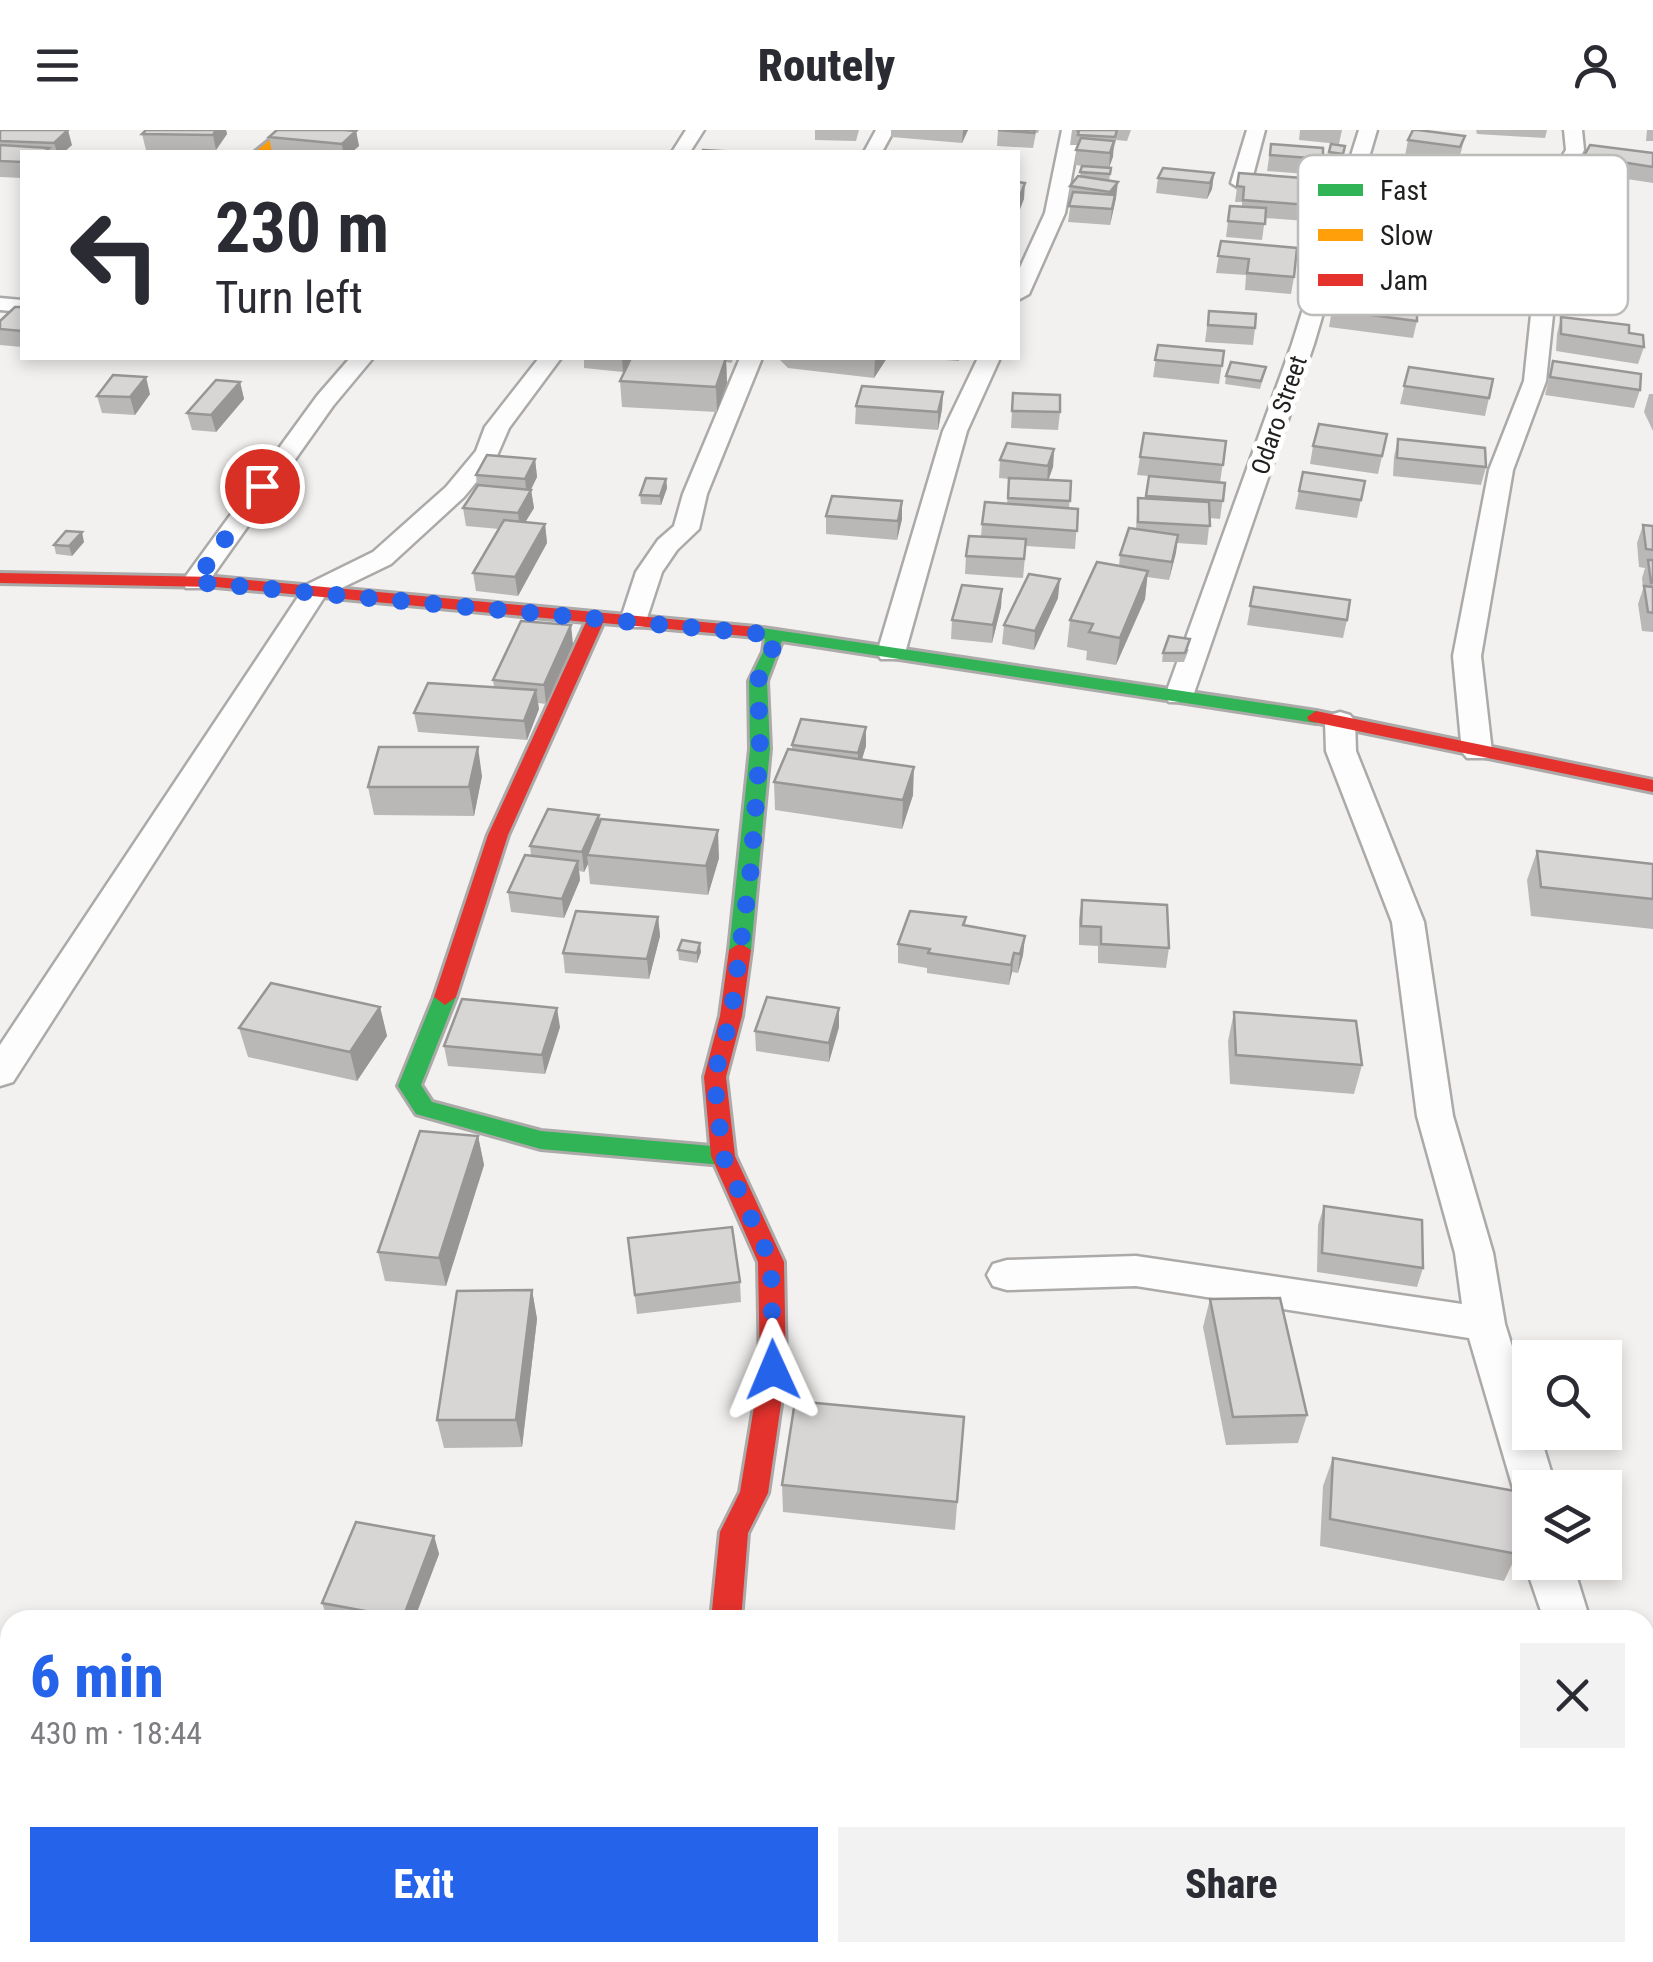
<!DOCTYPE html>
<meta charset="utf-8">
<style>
body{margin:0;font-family:"Roboto Condensed",sans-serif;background:#f2f2f3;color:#2b2b33;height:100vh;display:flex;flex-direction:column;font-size:38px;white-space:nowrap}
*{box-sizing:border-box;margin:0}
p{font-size:32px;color:#7c7c81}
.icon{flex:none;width:55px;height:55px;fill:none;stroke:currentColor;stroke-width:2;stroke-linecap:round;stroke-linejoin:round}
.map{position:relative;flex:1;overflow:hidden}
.drawer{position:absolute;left:0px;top:1480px;width:1655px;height:352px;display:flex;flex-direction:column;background:#fff;border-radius:30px 30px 0 0;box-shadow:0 5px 15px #0003}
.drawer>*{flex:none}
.guide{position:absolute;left:20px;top:20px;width:1000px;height:210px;border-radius:0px;box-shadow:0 5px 15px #0003;background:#fff;color:#2b2b33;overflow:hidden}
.tools{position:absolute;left:1512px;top:1210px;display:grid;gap:20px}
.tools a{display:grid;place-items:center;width:110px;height:110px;border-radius:0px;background:#fff;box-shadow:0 5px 15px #0003;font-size:50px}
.pin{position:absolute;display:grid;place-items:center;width:85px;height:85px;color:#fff;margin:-42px;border:5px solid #fff;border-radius:50%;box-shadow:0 2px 10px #0007}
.me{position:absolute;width:110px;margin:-55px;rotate:359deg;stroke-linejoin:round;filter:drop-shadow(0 0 8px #0008)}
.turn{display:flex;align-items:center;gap:35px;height:210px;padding:0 30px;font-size:45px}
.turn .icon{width:130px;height:130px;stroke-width:2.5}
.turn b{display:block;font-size:70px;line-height:85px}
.round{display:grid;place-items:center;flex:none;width:105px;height:105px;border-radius:0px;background:#f2f2f3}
.overview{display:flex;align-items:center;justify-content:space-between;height:170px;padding:0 30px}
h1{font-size:60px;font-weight:800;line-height:75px;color:#2563eb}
.button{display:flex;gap:20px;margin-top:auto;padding:20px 30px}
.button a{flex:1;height:115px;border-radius:0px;background:#2563eb;color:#fff;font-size:40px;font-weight:800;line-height:115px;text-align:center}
.button a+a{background:#f2f2f3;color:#2b2b33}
header{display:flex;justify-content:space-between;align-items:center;height:130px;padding:0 30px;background:#fff;font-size:45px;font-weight:800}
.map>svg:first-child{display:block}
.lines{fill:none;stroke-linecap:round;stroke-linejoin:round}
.street-casing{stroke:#acaaa9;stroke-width:5}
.fast-casing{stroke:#acaaa9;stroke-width:6}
.slow-casing{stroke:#acaaa9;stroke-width:6}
.jam-casing{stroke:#acaaa9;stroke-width:6}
.street{fill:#fdfdfd;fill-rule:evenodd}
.fast{fill:#30b455;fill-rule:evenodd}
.slow{fill:#ff9f0a;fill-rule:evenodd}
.jam{fill:#e5322d;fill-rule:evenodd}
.wall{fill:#bab8b7}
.shaded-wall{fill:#979695}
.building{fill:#d8d6d5;stroke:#979695;stroke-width:2.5}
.route{stroke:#2563eb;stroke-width:18;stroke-dasharray:0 32.4}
.labels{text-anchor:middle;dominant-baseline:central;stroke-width:10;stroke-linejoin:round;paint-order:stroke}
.far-street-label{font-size:25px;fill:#201f1d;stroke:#fff}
.key{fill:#fff;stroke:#bcbcbb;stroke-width:2.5}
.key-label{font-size:28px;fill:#201f1d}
</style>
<header><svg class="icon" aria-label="menu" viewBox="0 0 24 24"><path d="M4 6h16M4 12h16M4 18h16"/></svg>Routely<svg class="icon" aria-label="person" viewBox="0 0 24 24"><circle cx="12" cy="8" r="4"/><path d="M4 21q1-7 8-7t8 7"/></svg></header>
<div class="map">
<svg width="1653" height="1832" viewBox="0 0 1653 1832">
<rect width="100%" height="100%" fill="#f3f1ef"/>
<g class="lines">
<g class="street-casing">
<g id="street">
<polygon points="686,0 704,0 690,22 672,22"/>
<polygon points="876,0 894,0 882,22 864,22"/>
<polygon points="1062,0 1080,0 1065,83 1029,164 1018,170 1018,142 1045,83"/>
<polygon points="1247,0 1265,0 1251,53 1241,59 1231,53"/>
<polygon points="1359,0 1377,0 1314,214 1193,566 1189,572 1169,572 1165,566 1292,214"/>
<polygon points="1564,0 1582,0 1584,20 1571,44 1574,63 1565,85 1566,112 1555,166 1546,251 1513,340 1481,526 1492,622 1487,628 1467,628 1462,622 1453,526 1489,340 1524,251 1533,166 1546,112 1545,85 1554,63 1551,44 1566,20"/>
<polygon points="0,168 22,170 22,182 0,180"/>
<polygon points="350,228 373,228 333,276 204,458 186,458 182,452 186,446 317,266"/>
<polygon points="539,228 561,228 509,298 496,328 464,367 391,434 325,466 13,952 0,956 0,915 306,455 373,422 446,357 476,321 485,297"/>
<polygon points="740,228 762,228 707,364 699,399 677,420 662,442 644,497 624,497 620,491 636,442 658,410 674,396 683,364"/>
<polygon points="978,228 1000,228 967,301 905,523 901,529 881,529 877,523 943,301"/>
<polygon points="1340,582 1350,585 1355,591 1356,621 1424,792 1453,986 1493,1123 1505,1194 1530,1274 1530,1302 1539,1302 1556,1358 1530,1358 1530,1375 1520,1371 1513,1358 1469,1208 1136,1156 1007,1160 993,1156 987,1145 993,1134 1007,1130 1136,1126 1462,1174 1455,1123 1417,986 1392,792 1326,621 1325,591 1330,585"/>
<polygon points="1530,1427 1530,1432 1572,1432 1590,1490 1544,1490 1530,1449"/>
<polygon points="0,1630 10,1634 10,1682 0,1678"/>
<polygon points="1645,1698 1653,1701 1653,1763 1645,1760"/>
<polygon points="380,1822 457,1822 461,1832 384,1832"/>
<polygon points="676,1822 728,1822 727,1832 675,1832"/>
</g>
</g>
<g class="fast-casing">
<g id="fast">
<polygon points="756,497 1316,581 1325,587 1316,593 782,511 767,551 770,619 751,820 740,827 729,820 750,619 749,551 763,522 765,509 750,506 750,498"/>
<polygon points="445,859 456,867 421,955 432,972 541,1001 723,1017 731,1020 735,1026 731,1032 723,1035 541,1019 416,984 398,956 434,867"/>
</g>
</g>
<g class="slow-casing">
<polygon id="slow" points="282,0 295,0 268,22 255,22"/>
</g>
<g class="jam-casing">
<g id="jam">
<polygon points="0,443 216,447 756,497 765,502 756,507 603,493 508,705 456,867 445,875 434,867 488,705 586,492 216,457 0,453"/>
<polygon points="1316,581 1653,650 1653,662 1309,591 1307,587"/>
<polygon points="740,813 751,820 742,886 726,947 735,1026 784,1132 786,1240 768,1363 748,1403 741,1490 711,1490 720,1402 740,1362 760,1240 758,1132 711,1026 704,947 720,886 729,820"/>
</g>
</g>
<use href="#street" class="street"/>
<use href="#fast" class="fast"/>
<use href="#slow" class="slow"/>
<use href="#jam" class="jam"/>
</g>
<g class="wall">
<polygon points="0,0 72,15 64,22 22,22 22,48 0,47"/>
<polygon points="146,0 226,0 227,4 216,20 146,20 142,4"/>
<polygon points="815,0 859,0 856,11 815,10"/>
<polygon points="891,0 968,0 962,13 891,7"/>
<polygon points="993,0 1039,0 1038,3 1036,3 1033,18 997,16 998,0"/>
<polygon points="1072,0 1131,0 1127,11 1116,10 1109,38 1111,38 1109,51 1116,68 1110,95 1068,92 1071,72 1069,71 1070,56 1080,46 1082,36 1092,37 1075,35 1077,15 1070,15"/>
<polygon points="1300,0 1342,0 1339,14 1299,10"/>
<polygon points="1476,0 1547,0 1545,8 1477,4"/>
<polygon points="1647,0 1653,0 1653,11 1646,11"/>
<polygon points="356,1 359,16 352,22 272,22 269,7"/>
<polygon points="1465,6 1461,22 1456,33 1405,26 1408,10"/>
<polygon points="1271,14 1323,29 1320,45 1267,41"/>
<polygon points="1331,14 1345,16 1341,31 1327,30"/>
<polygon points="1653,23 1653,53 1614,47 1609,60 1581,56 1585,42 1580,42 1584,26"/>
<polygon points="1476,36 1527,52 1524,68 1473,63 1473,52"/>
<polygon points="1214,43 1212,59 1207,69 1156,63 1158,48"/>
<polygon points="1239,43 1314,56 1312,72 1309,71 1306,91 1265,88 1262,110 1226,107 1230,76 1242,76 1242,72 1235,72"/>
<polygon points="1445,69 1459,75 1474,86 1472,94 1443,95"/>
<polygon points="1355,74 1426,92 1425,100 1432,101 1425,130 1361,121 1364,104 1351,103"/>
<polygon points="1515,78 1532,89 1530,97 1513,95"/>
<polygon points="1443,98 1468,101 1462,123 1517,130 1513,149 1519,165 1514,182 1428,171 1434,138 1446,140 1448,134 1435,132"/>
<polygon points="1221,111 1294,147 1291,164 1245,160 1246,145 1216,143"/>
<polygon points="22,177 22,217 0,215 0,191"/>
<polygon points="1332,180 1417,191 1413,208 1329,197"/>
<polygon points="1209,181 1255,198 1253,215 1205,212"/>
<polygon points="1561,187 1644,217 1638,234 1556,221 1557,204"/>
<polygon points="1158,215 1224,221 1219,254 1153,247"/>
<polygon points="584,228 734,228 731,233 726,232 727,253 717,282 622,277 620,251 628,234 623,242 584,238"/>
<polygon points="780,228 887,228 874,248 788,238 780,230"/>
<polygon points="917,228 960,228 959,231"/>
<polygon points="1553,231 1640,260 1634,278 1545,265"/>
<polygon points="1266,237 1260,259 1225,254 1226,246"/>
<polygon points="1409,237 1489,268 1485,286 1400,274"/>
<polygon points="240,252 244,269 216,302 192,300 187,283"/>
<polygon points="943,262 942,279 938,300 855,294 856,276"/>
<polygon points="1013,263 1060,282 1058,300 1011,298"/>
<polygon points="150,264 135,285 102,283 97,266"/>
<polygon points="1649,264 1653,264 1653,301 1644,282"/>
<polygon points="1387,304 1378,344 1310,334 1313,316"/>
<polygon points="1398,309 1486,337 1481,355 1393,346 1394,327"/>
<polygon points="1226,311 1220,353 1225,353 1220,389 1210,388 1207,415 1177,413 1169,450 1147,447 1145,469 1116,535 1086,530 1087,521 1067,517 1070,490 1119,436 1120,425 1136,399 1138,368 1146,368 1149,346 1137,345 1140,327"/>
<polygon points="1054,319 1053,337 1048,350 1071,351 1069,378 1078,379 1075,419 1026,416 1023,448 965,444 966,426 981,406 982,394 1007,374 1009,349 999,348 1000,330"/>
<polygon points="535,329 537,347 531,360 534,378 525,392 545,394 547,413 518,466 476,461 473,443 499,399 466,396 463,378 477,356 476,345"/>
<polygon points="1303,342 1365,351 1357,388 1295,379"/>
<polygon points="666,349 667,358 661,375 641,374 640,365"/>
<polygon points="902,371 902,389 897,410 826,404 826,386"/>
<polygon points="1643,395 1653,396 1653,502 1642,501 1638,474 1643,459 1642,448 1645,438 1639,437 1637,413"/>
<polygon points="84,412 72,426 56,424 54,415"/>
<polygon points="1254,457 1347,490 1343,508 1247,495"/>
<polygon points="1002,459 1001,477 992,513 951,509 952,490"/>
<polygon points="1058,468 1034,520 1002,514 1004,495"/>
<polygon points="573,514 546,574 538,573 539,579 527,610 418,602 414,583 494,557 493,550"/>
<polygon points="1189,519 1184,532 1162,532 1163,523"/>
<polygon points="792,615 866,616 862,629 913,665 902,699 775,680 774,652 792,619"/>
<polygon points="482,646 474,686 374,685 368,657"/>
<polygon points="599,685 600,691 719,728 708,765 590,754 588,734 584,742 579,741 580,750 564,788 511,782 508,762 531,725 530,716"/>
<polygon points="1537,721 1653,734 1653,799 1531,786 1527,750"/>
<polygon points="1082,770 1169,818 1166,838 1098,833 1098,816 1079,815 1079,789"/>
<polygon points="658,787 660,806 649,849 565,843 563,823"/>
<polygon points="966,787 965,796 1025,806 1023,825 1018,843 1012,842 1009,855 927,843 927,838 898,833 898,814"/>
<polygon points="678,820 701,822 697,833 679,830"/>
<polygon points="380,877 387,906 357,951 248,927 239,898"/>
<polygon points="1234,882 1362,935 1354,964 1230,954 1228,911"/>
<polygon points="560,897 545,944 448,936 444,916"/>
<polygon points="839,897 829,932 756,921 755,901"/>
<polygon points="478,1006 484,1035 446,1156 385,1151 378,1122"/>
<polygon points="1324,1076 1423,1138 1417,1157 1317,1142 1318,1095"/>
<polygon points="628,1108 740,1152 741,1172 637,1184"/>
<polygon points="532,1160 537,1189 522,1317 444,1318 437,1290"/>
<polygon points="1210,1169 1307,1285 1298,1313 1226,1315 1203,1197"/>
<polygon points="964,1287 955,1400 783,1382 782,1355"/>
<polygon points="1333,1328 1517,1424 1504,1451 1320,1416 1323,1356"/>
<polygon points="434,1406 439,1424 414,1490 328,1490 322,1473"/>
</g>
<g class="shaded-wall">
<polygon points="68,0 72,15 64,22 57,22 54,13"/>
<polygon points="216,0 226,0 227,4 216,20 213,5"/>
<polygon points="963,0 968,0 962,13"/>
<polygon points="356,1 359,16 352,22 343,22 342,14"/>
<polygon points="1114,11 1113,27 1109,38 1110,23"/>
<polygon points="1214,43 1212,59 1207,69 1210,53"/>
<polygon points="1118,52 1116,68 1110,95 1112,79 1108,78 1110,62"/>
<polygon points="1025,53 1024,69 1019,82 1020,66"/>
<polygon points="622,228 632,228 623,242"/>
<polygon points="726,228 727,253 717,282 716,257"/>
<polygon points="875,228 887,228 874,248"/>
<polygon points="146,247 150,264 135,285 130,267"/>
<polygon points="240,252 244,269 216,302 211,285"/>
<polygon points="943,262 942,279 938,300 938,282"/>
<polygon points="1054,319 1053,337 1047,354 1048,336"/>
<polygon points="535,329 537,347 527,367 525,349"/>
<polygon points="666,349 667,358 661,375 660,366"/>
<polygon points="531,360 534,378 520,401 518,383"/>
<polygon points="902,371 902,389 897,410 898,391"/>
<polygon points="545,394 547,413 518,466 515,447"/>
<polygon points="82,402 84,412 72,426 69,416"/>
<polygon points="1178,405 1176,423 1169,450 1172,432"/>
<polygon points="1148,441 1145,469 1116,535 1120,508"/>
<polygon points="1060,449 1058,468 1034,520 1035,501"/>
<polygon points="1002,459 1001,477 992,513 993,495"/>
<polygon points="571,495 573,514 546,574 544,555"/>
<polygon points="536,560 539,579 527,610 524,591"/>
<polygon points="866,597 866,616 858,642 858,623"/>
<polygon points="478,617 482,646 474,686 469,657"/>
<polygon points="914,637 913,665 902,699 903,670"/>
<polygon points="599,685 601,704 587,725 588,734 584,742 582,722"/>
<polygon points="718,700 719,728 708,765 706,736"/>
<polygon points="578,731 580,750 564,788 562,769"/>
<polygon points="658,787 660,806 649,849 647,829"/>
<polygon points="1025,806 1023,825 1018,843 1020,824"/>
<polygon points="700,813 701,822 697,833 697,823"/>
<polygon points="1014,823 1012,842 1009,855 1011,835"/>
<polygon points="380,877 387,906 357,951 350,922"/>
<polygon points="557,878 560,897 545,944 542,925"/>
<polygon points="839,878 839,897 829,932 829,913"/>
<polygon points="478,1006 484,1035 446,1156 439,1128"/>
<polygon points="532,1160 537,1189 522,1317 516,1290"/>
<polygon points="434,1406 439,1424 414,1490 403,1490"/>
</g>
<g class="building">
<polygon points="0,0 68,0 54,13 0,11"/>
<polygon points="146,0 216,0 213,5 142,4"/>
<polygon points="277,0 344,0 356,1 342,14 269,7"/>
<polygon points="998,0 1035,0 1034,3"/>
<polygon points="1076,0 1117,0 1115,7 1078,5 1079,0"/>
<polygon points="1413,0 1418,0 1465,6 1460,17 1408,10"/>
<polygon points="1081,8 1114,11 1110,23 1076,20"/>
<polygon points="1271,14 1323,18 1323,29 1270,25"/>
<polygon points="1331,14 1345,16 1343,24 1329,22"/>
<polygon points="0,15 49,18 44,22 22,22 22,32 0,31"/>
<polygon points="1590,15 1653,23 1653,37 1584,26"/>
<polygon points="703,20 739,22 702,22"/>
<polygon points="1082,36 1111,38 1110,44 1080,42"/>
<polygon points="1163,38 1214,43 1210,53 1158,48"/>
<polygon points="1239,43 1315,49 1314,56 1309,56 1308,75 1243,70 1244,57 1237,56"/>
<polygon points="1078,46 1118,52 1110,62 1070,56"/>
<polygon points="1018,52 1025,53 1020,66 1018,66"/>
<polygon points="1073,62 1115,65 1112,79 1069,76"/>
<polygon points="1230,76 1266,78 1265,94 1228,91"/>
<polygon points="1221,111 1297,118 1294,147 1247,143 1249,129 1218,126"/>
<polygon points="1338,168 1417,175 1417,191 1332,180"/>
<polygon points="15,177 22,177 22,201 0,199 0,191"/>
<polygon points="1209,181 1256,184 1255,198 1208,195"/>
<polygon points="1561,187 1629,195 1629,203 1643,205 1644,217 1561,204"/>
<polygon points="1158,215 1224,221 1222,236 1155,230"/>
<polygon points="631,228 726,228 716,257 620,251"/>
<polygon points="1553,231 1641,244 1640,260 1550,247"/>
<polygon points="1231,232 1266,237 1261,251 1226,246"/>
<polygon points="1409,237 1493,249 1489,268 1404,256"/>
<polygon points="113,245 146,247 130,267 97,266"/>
<polygon points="216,250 240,252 211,285 187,283"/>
<polygon points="862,256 943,262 938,282 856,276"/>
<polygon points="1013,263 1060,265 1060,282 1012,281"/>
<polygon points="1319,294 1387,304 1382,326 1313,316"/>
<polygon points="1144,303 1226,311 1223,335 1140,327"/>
<polygon points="1398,309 1485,318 1486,337 1397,328"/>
<polygon points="1007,313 1054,319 1048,336 1000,330"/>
<polygon points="487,325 535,329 525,349 476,345"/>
<polygon points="1303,342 1365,351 1361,370 1299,361"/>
<polygon points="1149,346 1225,353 1223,371 1146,366"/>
<polygon points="646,348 666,349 660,366 640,365"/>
<polygon points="1009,348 1071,351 1070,371 1008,368"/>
<polygon points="478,355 531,360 518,383 463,378"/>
<polygon points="832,366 902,371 898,391 826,386"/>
<polygon points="1138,368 1209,372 1210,396 1138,392"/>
<polygon points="985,372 1078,379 1077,401 982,394"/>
<polygon points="504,390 545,394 515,447 473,443"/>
<polygon points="1643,395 1653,396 1653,420 1646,419"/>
<polygon points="1129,398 1178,405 1172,432 1120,425"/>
<polygon points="66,401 82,402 69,416 54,415"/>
<polygon points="969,406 1026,409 1024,429 966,426"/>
<polygon points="1648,430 1653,430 1653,453 1651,453"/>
<polygon points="1097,432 1148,441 1120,508 1089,502 1093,494 1070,490"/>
<polygon points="1029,444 1060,449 1035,501 1004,495"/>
<polygon points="962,455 1002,459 993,495 952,490"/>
<polygon points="1644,456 1653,457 1653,483 1648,482"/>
<polygon points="1254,457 1350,470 1347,490 1250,476"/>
<polygon points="521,491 571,495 544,555 493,550"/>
<polygon points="1169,506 1190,509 1185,523 1163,523"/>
<polygon points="428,553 536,560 524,591 414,583"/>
<polygon points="801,589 866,597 858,623 792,615"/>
<polygon points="379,617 478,617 469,657 368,657"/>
<polygon points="788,619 914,637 903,670 774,652"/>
<polygon points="548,679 599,685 582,722 530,716"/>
<polygon points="601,689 718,700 706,736 587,725"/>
<polygon points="1537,721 1653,734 1653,769 1541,757"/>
<polygon points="525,725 578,731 562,769 508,762"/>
<polygon points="1082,770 1167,775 1169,818 1101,814 1101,797 1081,796"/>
<polygon points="576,781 658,787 647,829 563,823"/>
<polygon points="910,781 966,787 963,795 1025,806 1020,824 1014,823 1011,835 928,823 930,819 898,814"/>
<polygon points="682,810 700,813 697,823 678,820"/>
<polygon points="271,853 380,877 350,922 239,898"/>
<polygon points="767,867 839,878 829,913 755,901"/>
<polygon points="462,869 557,878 542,925 444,916"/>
<polygon points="1234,882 1356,891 1362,935 1236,925"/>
<polygon points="420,1001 478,1006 439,1128 378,1122"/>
<polygon points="1324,1076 1422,1090 1423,1138 1322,1123"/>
<polygon points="732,1097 740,1152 635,1165 628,1108"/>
<polygon points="532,1160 516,1290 437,1290 457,1161"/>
<polygon points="1280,1168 1307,1285 1233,1287 1210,1169"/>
<polygon points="795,1271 964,1287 957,1372 782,1355"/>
<polygon points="1333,1328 1515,1361 1517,1424 1330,1389"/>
<polygon points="356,1392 434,1406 403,1488 322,1473"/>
</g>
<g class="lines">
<polyline class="route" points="262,356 195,452 774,505 772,522 758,550 760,618 751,738 731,886 714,947 723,1026 771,1132 773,1240"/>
</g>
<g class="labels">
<g class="far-street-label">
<text transform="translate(1279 285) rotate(-71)">Odaro Street</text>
</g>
</g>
<rect x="1298" y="25" width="330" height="160" rx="15" class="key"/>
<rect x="1318" y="54" width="45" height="12" fill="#30b455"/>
<rect x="1318" y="99" width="45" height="12" fill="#ff9f0a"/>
<rect x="1318" y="144" width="45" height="12" fill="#e5322d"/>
<g class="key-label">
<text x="1380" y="70">Fast</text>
<text x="1380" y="115">Slow</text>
<text x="1380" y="160">Jam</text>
</g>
</svg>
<div class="tools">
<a><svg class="icon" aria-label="search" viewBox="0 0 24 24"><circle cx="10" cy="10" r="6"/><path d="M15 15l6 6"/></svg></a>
<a><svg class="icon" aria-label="layers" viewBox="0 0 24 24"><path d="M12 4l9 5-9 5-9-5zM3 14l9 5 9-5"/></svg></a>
</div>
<div class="pin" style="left:262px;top:356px;background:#d93025"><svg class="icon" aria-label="arrive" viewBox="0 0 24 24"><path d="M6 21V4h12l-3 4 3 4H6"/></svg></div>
<svg class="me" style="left:773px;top:1240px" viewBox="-20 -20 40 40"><path d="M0-17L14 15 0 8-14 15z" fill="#2563eb" stroke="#fff" stroke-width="4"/></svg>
<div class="guide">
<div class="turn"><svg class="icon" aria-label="left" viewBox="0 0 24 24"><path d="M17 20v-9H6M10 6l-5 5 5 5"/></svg><div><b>230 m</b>Turn left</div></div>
</div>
<section class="drawer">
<div class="overview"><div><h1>6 min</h1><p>430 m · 18:44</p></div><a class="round"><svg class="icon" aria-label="close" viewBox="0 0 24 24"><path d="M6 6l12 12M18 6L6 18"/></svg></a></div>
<div class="button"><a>Exit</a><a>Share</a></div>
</section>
</div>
